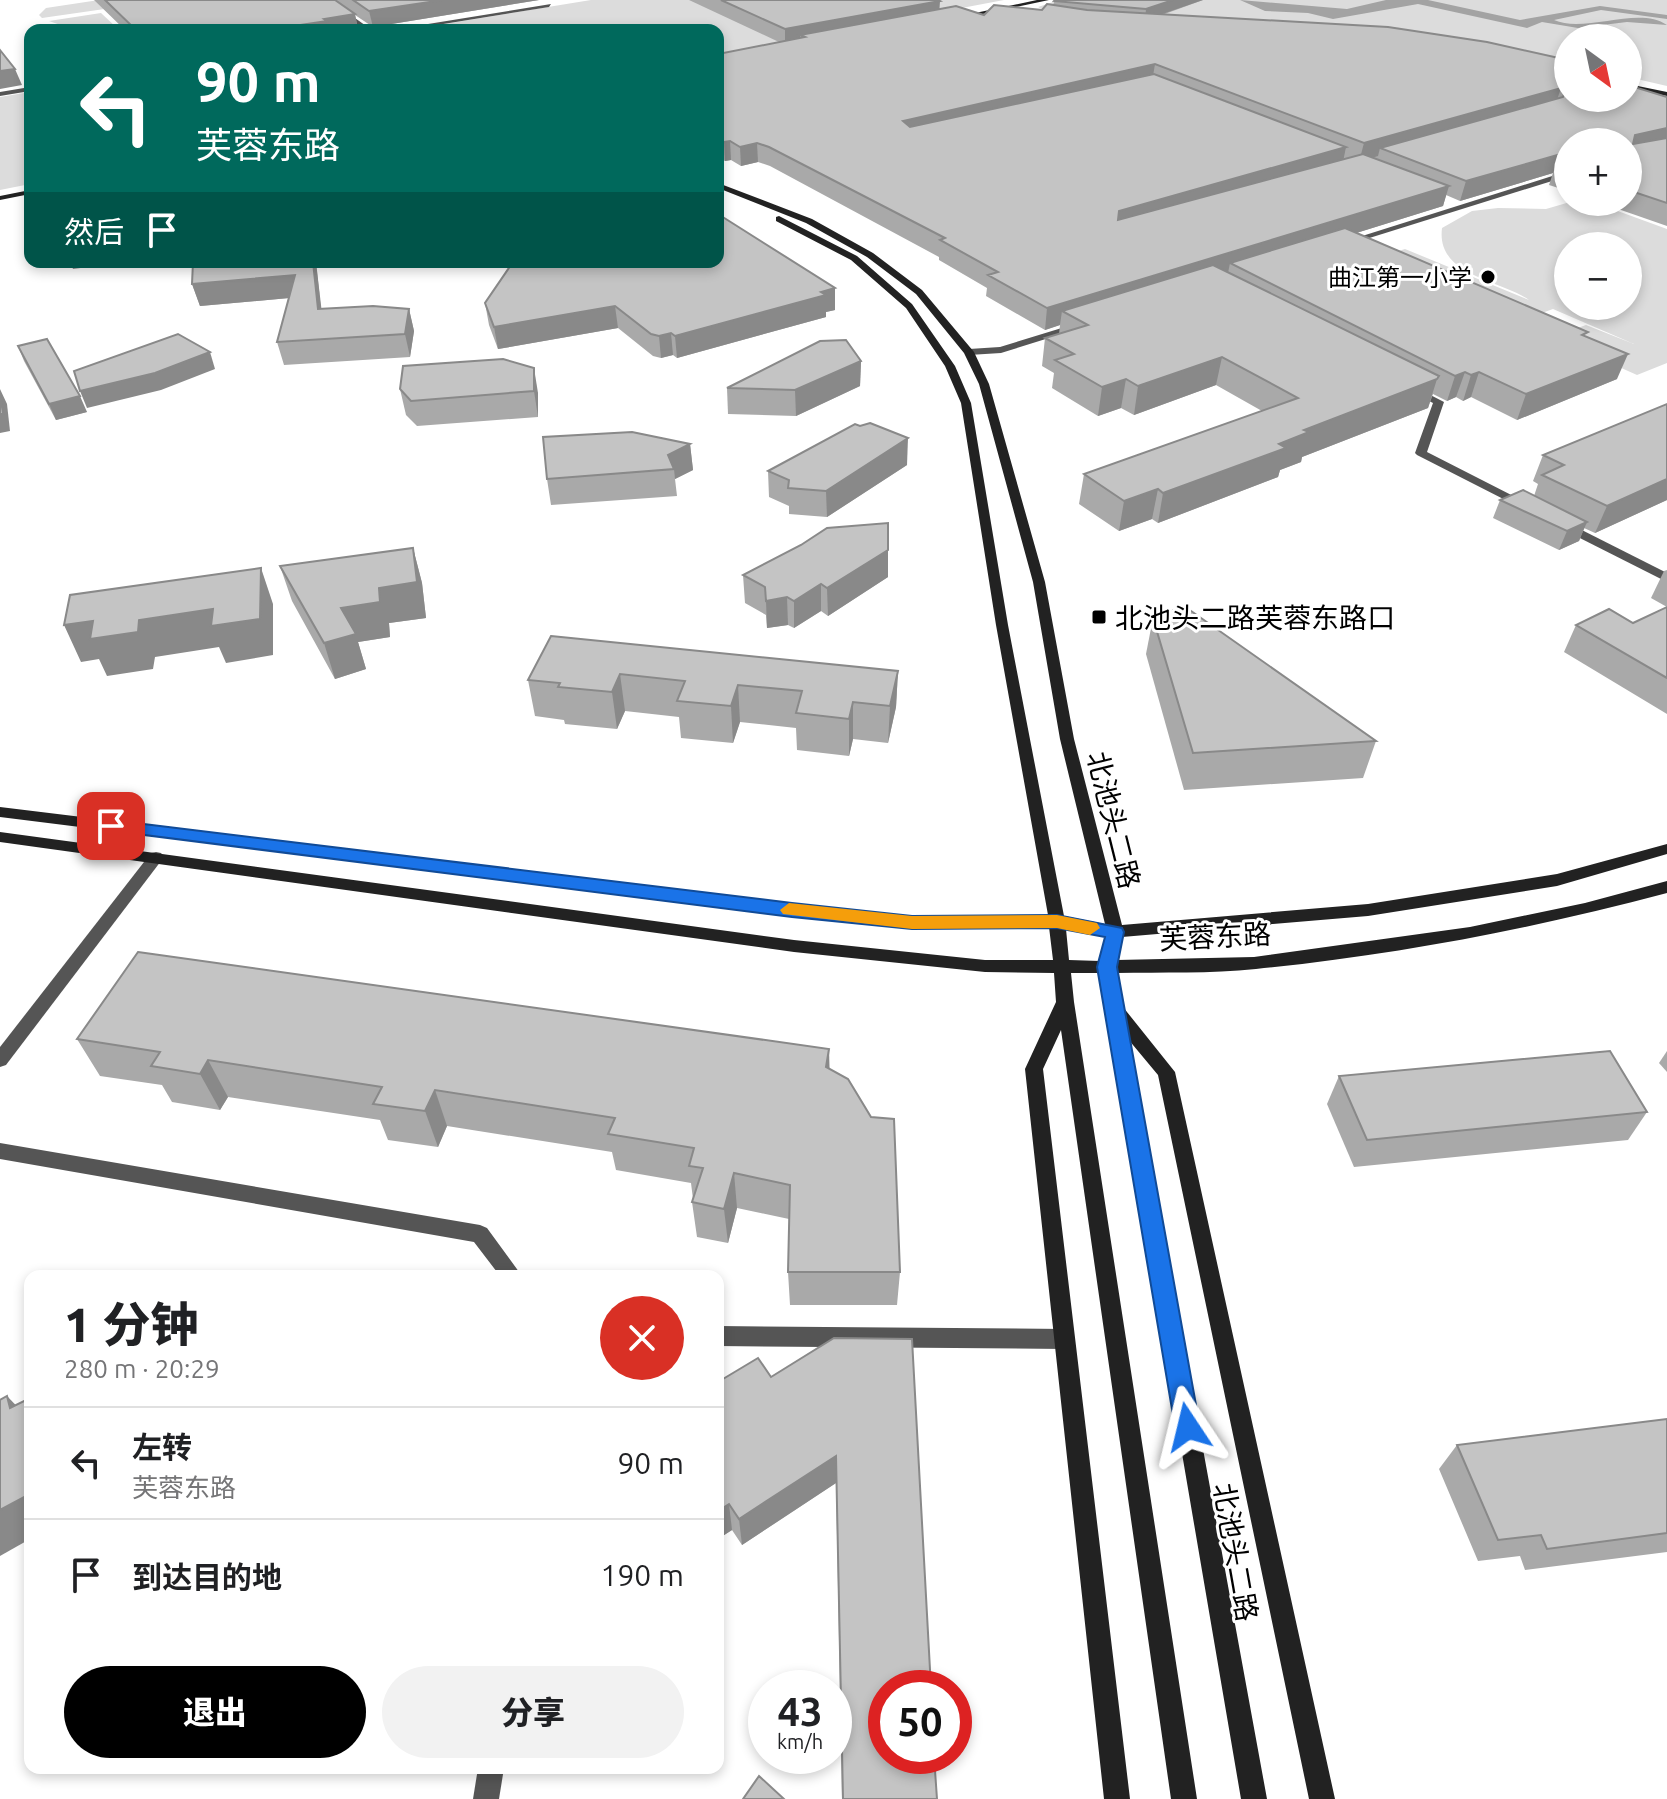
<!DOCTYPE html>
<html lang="zh">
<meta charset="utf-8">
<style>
body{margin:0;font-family:Ubuntu,"Noto Sans SC",sans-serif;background:#f2f2f2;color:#202124;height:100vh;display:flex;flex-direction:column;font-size:30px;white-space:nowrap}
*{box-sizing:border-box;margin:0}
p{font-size:26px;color:#757577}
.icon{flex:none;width:44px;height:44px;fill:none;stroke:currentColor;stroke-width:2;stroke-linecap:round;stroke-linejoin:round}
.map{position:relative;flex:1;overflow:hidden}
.drawer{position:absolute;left:24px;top:1270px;width:700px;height:504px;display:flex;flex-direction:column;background:#fff;border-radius:16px;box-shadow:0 4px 12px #0003}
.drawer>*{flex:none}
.banner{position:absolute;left:24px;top:24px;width:700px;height:244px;border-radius:16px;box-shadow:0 4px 12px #0003;background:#00695c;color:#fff;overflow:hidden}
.needle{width:52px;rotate:147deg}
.buttons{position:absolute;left:1554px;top:24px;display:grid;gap:16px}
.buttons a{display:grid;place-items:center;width:88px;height:88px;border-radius:50%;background:#fff;box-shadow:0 4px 12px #0003;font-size:40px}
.speed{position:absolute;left:748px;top:1670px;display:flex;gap:16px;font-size:40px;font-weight:700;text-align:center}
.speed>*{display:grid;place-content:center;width:104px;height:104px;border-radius:50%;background:#fff;box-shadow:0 4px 12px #0003;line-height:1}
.speed small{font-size:20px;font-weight:400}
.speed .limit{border:12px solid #d22;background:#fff;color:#111}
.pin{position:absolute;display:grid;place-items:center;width:68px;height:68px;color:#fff;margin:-34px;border-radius:16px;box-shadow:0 4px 12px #0006}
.me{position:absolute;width:88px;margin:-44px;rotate:350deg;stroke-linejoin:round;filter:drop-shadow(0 0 6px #0008)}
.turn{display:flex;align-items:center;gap:28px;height:168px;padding:0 40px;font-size:36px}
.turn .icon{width:104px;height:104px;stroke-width:2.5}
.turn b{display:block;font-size:56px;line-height:68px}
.then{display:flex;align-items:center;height:76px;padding:0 40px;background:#0003;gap:16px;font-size:30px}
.round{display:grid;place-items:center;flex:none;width:84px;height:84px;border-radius:42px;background:#f2f2f2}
.headline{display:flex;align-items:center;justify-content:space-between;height:136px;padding:0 40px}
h1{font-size:48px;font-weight:800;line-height:60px}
.button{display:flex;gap:16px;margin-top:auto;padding:16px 40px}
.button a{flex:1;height:92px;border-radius:48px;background:#000;color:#fff;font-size:32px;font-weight:800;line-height:92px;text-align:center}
.button a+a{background:#f2f2f2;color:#202124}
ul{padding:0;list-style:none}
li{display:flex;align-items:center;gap:24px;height:112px;padding:0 40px;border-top:2px solid #e0e0e0}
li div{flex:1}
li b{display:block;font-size:30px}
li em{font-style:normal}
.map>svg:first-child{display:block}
.green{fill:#dcdcdc;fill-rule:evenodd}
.water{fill:#a3a3a3}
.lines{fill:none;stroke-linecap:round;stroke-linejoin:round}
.street{fill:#555;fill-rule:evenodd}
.secondary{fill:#222;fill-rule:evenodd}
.wall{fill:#a9a9a9}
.shaded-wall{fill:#898989}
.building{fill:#c4c4c4;stroke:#898989;stroke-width:2}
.route{fill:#1a73e8;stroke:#114b97;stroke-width:2}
.slow{fill:#f59e0b}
.poi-dot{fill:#000;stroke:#fff;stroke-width:3}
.labels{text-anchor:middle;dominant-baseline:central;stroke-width:6;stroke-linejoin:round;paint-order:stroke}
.far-poi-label{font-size:24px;fill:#000;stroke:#fff;text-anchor:end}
.poi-label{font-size:28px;fill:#000;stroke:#fff;text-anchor:start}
.street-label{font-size:28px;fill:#000;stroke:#fff}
</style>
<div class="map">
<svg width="1667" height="1799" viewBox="0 0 1667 1799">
<rect width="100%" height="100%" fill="#fff"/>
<g class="green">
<polygon points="99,0 167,0 42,18 39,15 46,8"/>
<polygon points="591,0 1004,0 718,54 718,30 408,30"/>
<polygon points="1059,0 1667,0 1667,86 1628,77 1628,38 1568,38 1568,64 1044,10 1038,7"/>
<polygon points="101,13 118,29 75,30 49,21"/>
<polygon points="30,92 30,184 0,190 0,97"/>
<path d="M1570,202H1593L1667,229V363L1637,375L1552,337L1586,325L1634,344L1553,309L1520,321L1373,259L1405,249L1529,300C1499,279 1436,276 1442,228L1472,211L1498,208L1546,209ZM1568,246H1628V306H1568Z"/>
</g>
<path class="water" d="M1240,0L1347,9L1386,0H1428L1520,20L1600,6L1667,15V19L1601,10L1554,20C1585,34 1638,5 1667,25L1627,22L1578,28L1542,22L1527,28L1418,4L1333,19L1308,13L1265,11Z"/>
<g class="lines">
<g class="street">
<polygon points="322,0 329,0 372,30 365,30"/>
<polygon points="551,4 549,7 406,30 391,30"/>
<polygon points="30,87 30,91 0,96 0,92"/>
<polygon points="1568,171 1568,176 1347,245 1340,243"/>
<polygon points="1078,323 1083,326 1081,328 1001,353 969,355 964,352 969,349 1000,347"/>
<polygon points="1411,385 1444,402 1427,452 1531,505 1531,509 1523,509 1417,455 1415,453 1433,403 1407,390 1406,388"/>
<polygon points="1562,520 1667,573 1667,582 1558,527 1558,521"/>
<polygon points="156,852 161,853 164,857 161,861 6,1065 0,1067 0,1047 151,853"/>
<polygon points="0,1143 480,1225 487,1228 522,1276 500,1276 474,1242 0,1159"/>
<polygon points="718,1326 1065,1329 1072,1332 1075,1339 1072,1346 1065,1349 718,1346"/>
<polygon points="478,1768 504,1768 499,1799 473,1799"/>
</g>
<g class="secondary">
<polygon points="1037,0 1049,0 959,19 956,17"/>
<polygon points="1628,84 1667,92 1667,96 1628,88"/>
<path d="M718,183L812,219L873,253L922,290L974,352L989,384L1045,582L1074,739L1122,925L1368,904L1557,874L1667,844V854L1557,886L1368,916L1122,937L1117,960L1254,957L1470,927L1585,903L1667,881V893C1532,929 1395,955 1256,969C1210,974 1163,972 1116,973L1123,1007L1175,1072L1335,1799H1309L1158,1075L1128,1039L1267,1799H1241L1100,973H1071L1074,1002L1197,1799H1171L1061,1030L1043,1069L1130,1799H1104L1025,1069L1056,1002L1054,973L985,972L794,952L0,842V832L794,940L985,960H1053L1049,927L912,928L792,916L0,817V807L792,904L912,916L1048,915L996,625L961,403L945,366L906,308L851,260L776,221V217L779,216L857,256L912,304L955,366L971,403L1008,625L1064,916L1105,924L1060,739L1033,582L979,384L964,353L916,294L867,257L806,223L718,188ZM1066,929L1106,936L1100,961L1069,960Z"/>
<polygon points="30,190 30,194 0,200 0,196"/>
</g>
</g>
<g class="wall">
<polygon points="94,0 539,0 373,27 355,15 358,29 352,30 125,30"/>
<polygon points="689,0 938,0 939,9 984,15 1042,10 1053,5 1055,0 1203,0 1162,15 1568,60 1568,98 1667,97 1667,226 1598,202 1628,202 1628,142 1568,142 1568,191 1549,185 1553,173 1460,201 1446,195 1443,206 1356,233 1586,337 1617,379 1517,420 1471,397 1463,401 1456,397 1447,401 1433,394 1428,408 1302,457 1301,462 1280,470 1278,477 1158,523 1152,519 1119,531 1079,504 1084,474 1262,411 1216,385 1134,415 1121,408 1098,416 1052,388 1054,373 1042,366 1045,338 1059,334 1060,325 1045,330 986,296 987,288 939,260 939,257 770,166 758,162 741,166 731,160 725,161 718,157 718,54 779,42"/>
<polygon points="193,262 316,262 321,309 409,309 414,331 410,357 284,365 277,342 289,298 200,306 192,284"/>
<polygon points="503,262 718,262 835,288 835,310 826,312 826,317 677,358 673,355 661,358 653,356 618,328 498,349 489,325 485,303 510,267"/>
<polygon points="18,346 87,412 56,420 24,361"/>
<polygon points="503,359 538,393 538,417 417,426 406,415 400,389"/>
<polygon points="861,361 860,386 796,416 728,414 727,388"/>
<polygon points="1667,404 1667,500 1595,533 1584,528 1579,541 1559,550 1493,518 1500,500 1534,496 1538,484 1533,481 1543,455"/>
<polygon points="690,444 693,470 675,479 677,496 551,505 547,479"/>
<polygon points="907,465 827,517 789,514 789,506 769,497 768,471"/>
<polygon points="413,548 422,583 426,618 389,623 390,637 358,642 366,669 335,679 292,601 280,566"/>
<polygon points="1667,570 1667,607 1651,598 1664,571"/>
<polygon points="743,575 888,577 828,616 821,611 794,628 788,625 767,628 766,615 745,603"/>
<polygon points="1667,607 1667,714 1564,652 1576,625 1633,623"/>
<polygon points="1153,618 1376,741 1363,778 1184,790 1146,654"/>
<polygon points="551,636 898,671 896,707 888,743 853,739 849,756 797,750 796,728 740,722 733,743 681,738 679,717 625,711 617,729 565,724 564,720 535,716 528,680"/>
<polygon points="77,1039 830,1069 900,1272 897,1305 790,1305 788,1272 789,1219 737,1208 728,1243 697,1237 692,1202 693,1199 691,1183 616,1170 612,1152 447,1126 438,1147 388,1140 380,1120 228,1097 220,1110 172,1102 162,1085 100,1076"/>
<polygon points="1667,1051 1667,1072 1659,1063"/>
<polygon points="1339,1076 1647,1112 1628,1140 1354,1167 1327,1104"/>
<polygon points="834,1338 937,1799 842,1799 836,1483 742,1545 732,1530 718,1539 718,1382 771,1377"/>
<polygon points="1667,1419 1667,1552 1525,1570 1520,1556 1478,1561 1439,1469 1457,1445"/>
</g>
<g class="shaded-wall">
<polygon points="443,0 539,0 373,27 369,11"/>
<polygon points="1173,0 1203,0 1145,20 1146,9"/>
<polygon points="940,1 939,16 805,37 800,35 800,42 785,45 785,29"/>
<polygon points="355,14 358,29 267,30 324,19"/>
<polygon points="1155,64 1152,82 902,139 903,121"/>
<polygon points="15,69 22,85 0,89 0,71"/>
<polygon points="1561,88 1555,106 1380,148 1378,156 1359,162 1364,143"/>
<polygon points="1667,128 1667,145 1628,154 1635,135"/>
<polygon points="730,141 731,160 725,161 724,142"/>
<polygon points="757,143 758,162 741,166 740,147"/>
<polygon points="1346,147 1342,167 1116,231 1119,211"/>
<polygon points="1568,152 1568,169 1556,165 1553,173 1460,201 1466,181"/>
<polygon points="1449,186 1443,206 1241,269 1230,263 1228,273 1062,311 1060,325 1045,330 1047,308"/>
<polygon points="70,262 126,262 73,269"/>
<polygon points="313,262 316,262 324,331 318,309"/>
<polygon points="295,275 300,297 200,306 192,284"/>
<polygon points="835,288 835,310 826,312 826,317 677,358 675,336"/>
<polygon points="615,306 618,328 498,349 494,327"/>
<polygon points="409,309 414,331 410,357 405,334"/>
<polygon points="671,333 673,355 661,358 659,336"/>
<polygon points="210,352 215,369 161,390 87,408 80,391"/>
<polygon points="1628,354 1617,379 1517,420 1526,394"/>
<polygon points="1222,357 1216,385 1134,415 1138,386"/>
<polygon points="861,361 860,386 796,416 795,390"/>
<polygon points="534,368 538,393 538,417 534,391"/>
<polygon points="1465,372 1456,397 1447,401 1455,376"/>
<polygon points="1479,372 1471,397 1463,401 1471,375"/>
<polygon points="1126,379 1121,408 1098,416 1102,387"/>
<polygon points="1437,379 1428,408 1302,457 1301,462 1280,470 1278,477 1158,523 1163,493 1279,444 1304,430"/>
<polygon points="0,389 7,404 10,431 0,433"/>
<polygon points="80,396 87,412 56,420 49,404"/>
<polygon points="908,438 907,465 827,517 826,491"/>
<polygon points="690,444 693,470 675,479 674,469 668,455"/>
<polygon points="1667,479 1667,500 1595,533 1607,506"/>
<polygon points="1158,489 1152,519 1119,531 1124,501"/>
<polygon points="1587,522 1579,541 1559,550 1567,531"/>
<polygon points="413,548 422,583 426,618 389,623 390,637 358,642 366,669 335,679 324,643 341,608 379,588"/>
<polygon points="888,550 888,577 828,616 827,588"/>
<polygon points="261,568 273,604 273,655 226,663 219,647 155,657 153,669 107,676 99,659 81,662 64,625 93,621 139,620"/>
<polygon points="821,584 821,611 794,628 794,601"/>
<polygon points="787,597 788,625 767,628 766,601"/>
<polygon points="898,671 896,707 888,743 890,706"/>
<polygon points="620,674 625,711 617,729 612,692"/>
<polygon points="738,685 740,722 733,743 731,706"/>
<polygon points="853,702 853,739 849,756 849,719"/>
<polygon points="829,1049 830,1085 826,1067"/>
<polygon points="208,1060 228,1097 220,1110 200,1074"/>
<polygon points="435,1090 447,1126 438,1147 425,1111"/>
<polygon points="734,1173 737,1208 728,1243 724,1209"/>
<polygon points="7,1396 30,1420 10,1408"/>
<polygon points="836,1456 836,1483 742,1545 739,1519"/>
<polygon points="30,1494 30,1539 0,1556 0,1510"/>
<polygon points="729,1504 732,1530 718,1539 718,1511"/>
</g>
<g class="building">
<polygon points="105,0 335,0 355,14 324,19 327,21 267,30 136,30"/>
<polygon points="353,0 443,0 369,11"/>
<polygon points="721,0 938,0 940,1 785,29"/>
<polygon points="1055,0 1173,0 1146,9 1054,1"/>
<polygon points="1047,4 1087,10 1388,27 1487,42 1568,60 1568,98 1628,98 1628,85 1667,97 1667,128 1635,135 1633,144 1667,138 1667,203 1628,190 1628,142 1568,142 1568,152 1466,181 1380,148 1563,97 1565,91 1561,88 1364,143 1155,64 903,121 910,127 1154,74 1346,147 1119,211 1118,220 1363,154 1449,186 1047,308 988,275 998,272 940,240 945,238 769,147 757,143 740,147 730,141 724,142 718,138 718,54 805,37 800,35 956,6 984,15 994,5 1042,10"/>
<polygon points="0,50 15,69 0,71"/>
<polygon points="1568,161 1568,169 1556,165"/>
<polygon points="718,214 835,288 821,292 826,295 675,336 671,333 659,336 651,334 615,306 494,327 485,303 513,262 718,262"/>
<polygon points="1345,228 1588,332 1582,335 1628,354 1526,394 1479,372 1471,375 1465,372 1455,376 1230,263"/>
<polygon points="193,262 313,262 318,309 373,306 409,309 405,334 277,342 295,275 192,284"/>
<polygon points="1213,265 1439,376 1437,379 1304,430 1309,432 1279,444 1286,448 1163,493 1158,489 1124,501 1084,474 1298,398 1222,357 1138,386 1126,379 1102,387 1055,360 1074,354 1045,338 1088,325 1062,311"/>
<polygon points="178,334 210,352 155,373 80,391 74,371"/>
<polygon points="47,339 80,396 49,404 18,346"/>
<polygon points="846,340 861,361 795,390 727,388 820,341"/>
<polygon points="503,359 534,368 534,391 411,401 400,389 403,366"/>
<polygon points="0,393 3,414 0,414"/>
<polygon points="1667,404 1667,479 1607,506 1542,475 1564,465 1543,455"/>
<polygon points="870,423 908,438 826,491 788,488 789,480 768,471 855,424 860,426"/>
<polygon points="632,432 690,444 668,455 674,469 547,479 543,437"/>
<polygon points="1523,490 1587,522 1567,531 1500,500"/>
<polygon points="888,523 888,550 827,588 821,584 794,601 787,597 766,601 765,587 743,575 801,545 827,528"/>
<polygon points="413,548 417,582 379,588 380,602 341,608 356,634 324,643 280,566"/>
<polygon points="261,568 260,619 211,626 213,609 139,620 138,632 90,639 93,621 64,625 70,595"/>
<polygon points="1184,606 1376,741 1193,753 1153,618"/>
<polygon points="1667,607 1667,678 1576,625 1609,609 1633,623"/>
<polygon points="551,636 898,671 890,706 853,702 849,719 796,713 802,691 738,685 731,706 677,701 685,681 620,674 612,692 558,687 560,683 528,680"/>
<polygon points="138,952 829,1049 826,1067 848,1079 871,1117 894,1119 900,1272 788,1272 790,1185 734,1173 724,1209 692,1202 703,1168 689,1166 694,1148 608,1134 615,1118 435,1090 425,1111 373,1104 382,1087 208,1060 200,1074 151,1066 160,1052 77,1039"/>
<polygon points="1610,1051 1647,1112 1367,1140 1339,1076"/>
<polygon points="834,1338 912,1339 931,1688 886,1688 886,1756 934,1756 937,1799 843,1799 836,1456 739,1519 729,1504 718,1511 718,1382 758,1358 771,1377"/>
<polygon points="7,1396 10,1408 30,1398 30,1494 0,1510 0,1400"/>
<polygon points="1667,1419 1667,1533 1547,1549 1541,1535 1498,1540 1457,1445"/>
<polygon points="759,1776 784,1799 743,1799"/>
</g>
<polygon class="route" points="111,820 792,903 912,916 1057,915 1122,928 1124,932 1117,967 1200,1427 1196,1436 1188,1440 1179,1436 1175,1427 1097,967 1105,937 1057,928 912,929 792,917 105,830 103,826 105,822"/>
<polygon class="slow" points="789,903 912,916 1057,915 1097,923 1100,928 1090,935 1057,928 912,929 783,914 780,910"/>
<g class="poi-dot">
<circle cx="1488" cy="277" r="8"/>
<rect x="1091" y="609" width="16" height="16" rx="4"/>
</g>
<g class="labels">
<g class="far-poi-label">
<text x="1472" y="277">曲江第一小学</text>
</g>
<g class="poi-label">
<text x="1115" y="617">北池头二路芙蓉东路口</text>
</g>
<g class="street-label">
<text transform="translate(1114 820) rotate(76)">北池头二路</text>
<text transform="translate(1215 936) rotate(-3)">芙蓉东路</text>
<text transform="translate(1236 1552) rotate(80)">北池头二路</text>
</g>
</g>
</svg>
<div class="buttons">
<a><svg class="needle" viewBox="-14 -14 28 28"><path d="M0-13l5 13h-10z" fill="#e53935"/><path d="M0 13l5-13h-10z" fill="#757577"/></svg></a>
<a>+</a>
<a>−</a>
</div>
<div class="speed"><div>43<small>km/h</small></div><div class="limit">50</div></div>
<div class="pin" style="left:111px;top:826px;background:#d93025"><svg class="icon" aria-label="arrive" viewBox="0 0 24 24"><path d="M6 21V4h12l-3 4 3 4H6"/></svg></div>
<svg class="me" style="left:1188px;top:1427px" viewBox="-20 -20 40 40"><path d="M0-17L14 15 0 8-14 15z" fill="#1a73e8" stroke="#fff" stroke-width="4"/></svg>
<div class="banner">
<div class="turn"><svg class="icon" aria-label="left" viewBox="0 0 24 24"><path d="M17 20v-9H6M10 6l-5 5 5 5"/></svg><div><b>90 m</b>芙蓉东路</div></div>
<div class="then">然后<svg class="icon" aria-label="arrive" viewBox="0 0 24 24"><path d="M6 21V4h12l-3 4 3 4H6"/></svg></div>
</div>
<section class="drawer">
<div class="headline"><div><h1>1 分钟</h1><p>280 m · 20:29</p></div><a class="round" style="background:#d93025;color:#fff"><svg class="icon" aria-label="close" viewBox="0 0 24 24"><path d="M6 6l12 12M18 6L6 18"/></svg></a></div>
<ul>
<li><svg class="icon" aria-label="left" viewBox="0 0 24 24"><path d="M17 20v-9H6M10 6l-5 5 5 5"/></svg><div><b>左转</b><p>芙蓉东路</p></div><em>90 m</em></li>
<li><svg class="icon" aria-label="arrive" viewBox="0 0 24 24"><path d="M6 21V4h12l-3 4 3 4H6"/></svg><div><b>到达目的地</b></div><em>190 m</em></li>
</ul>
<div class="button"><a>退出</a><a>分享</a></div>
</section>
</div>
